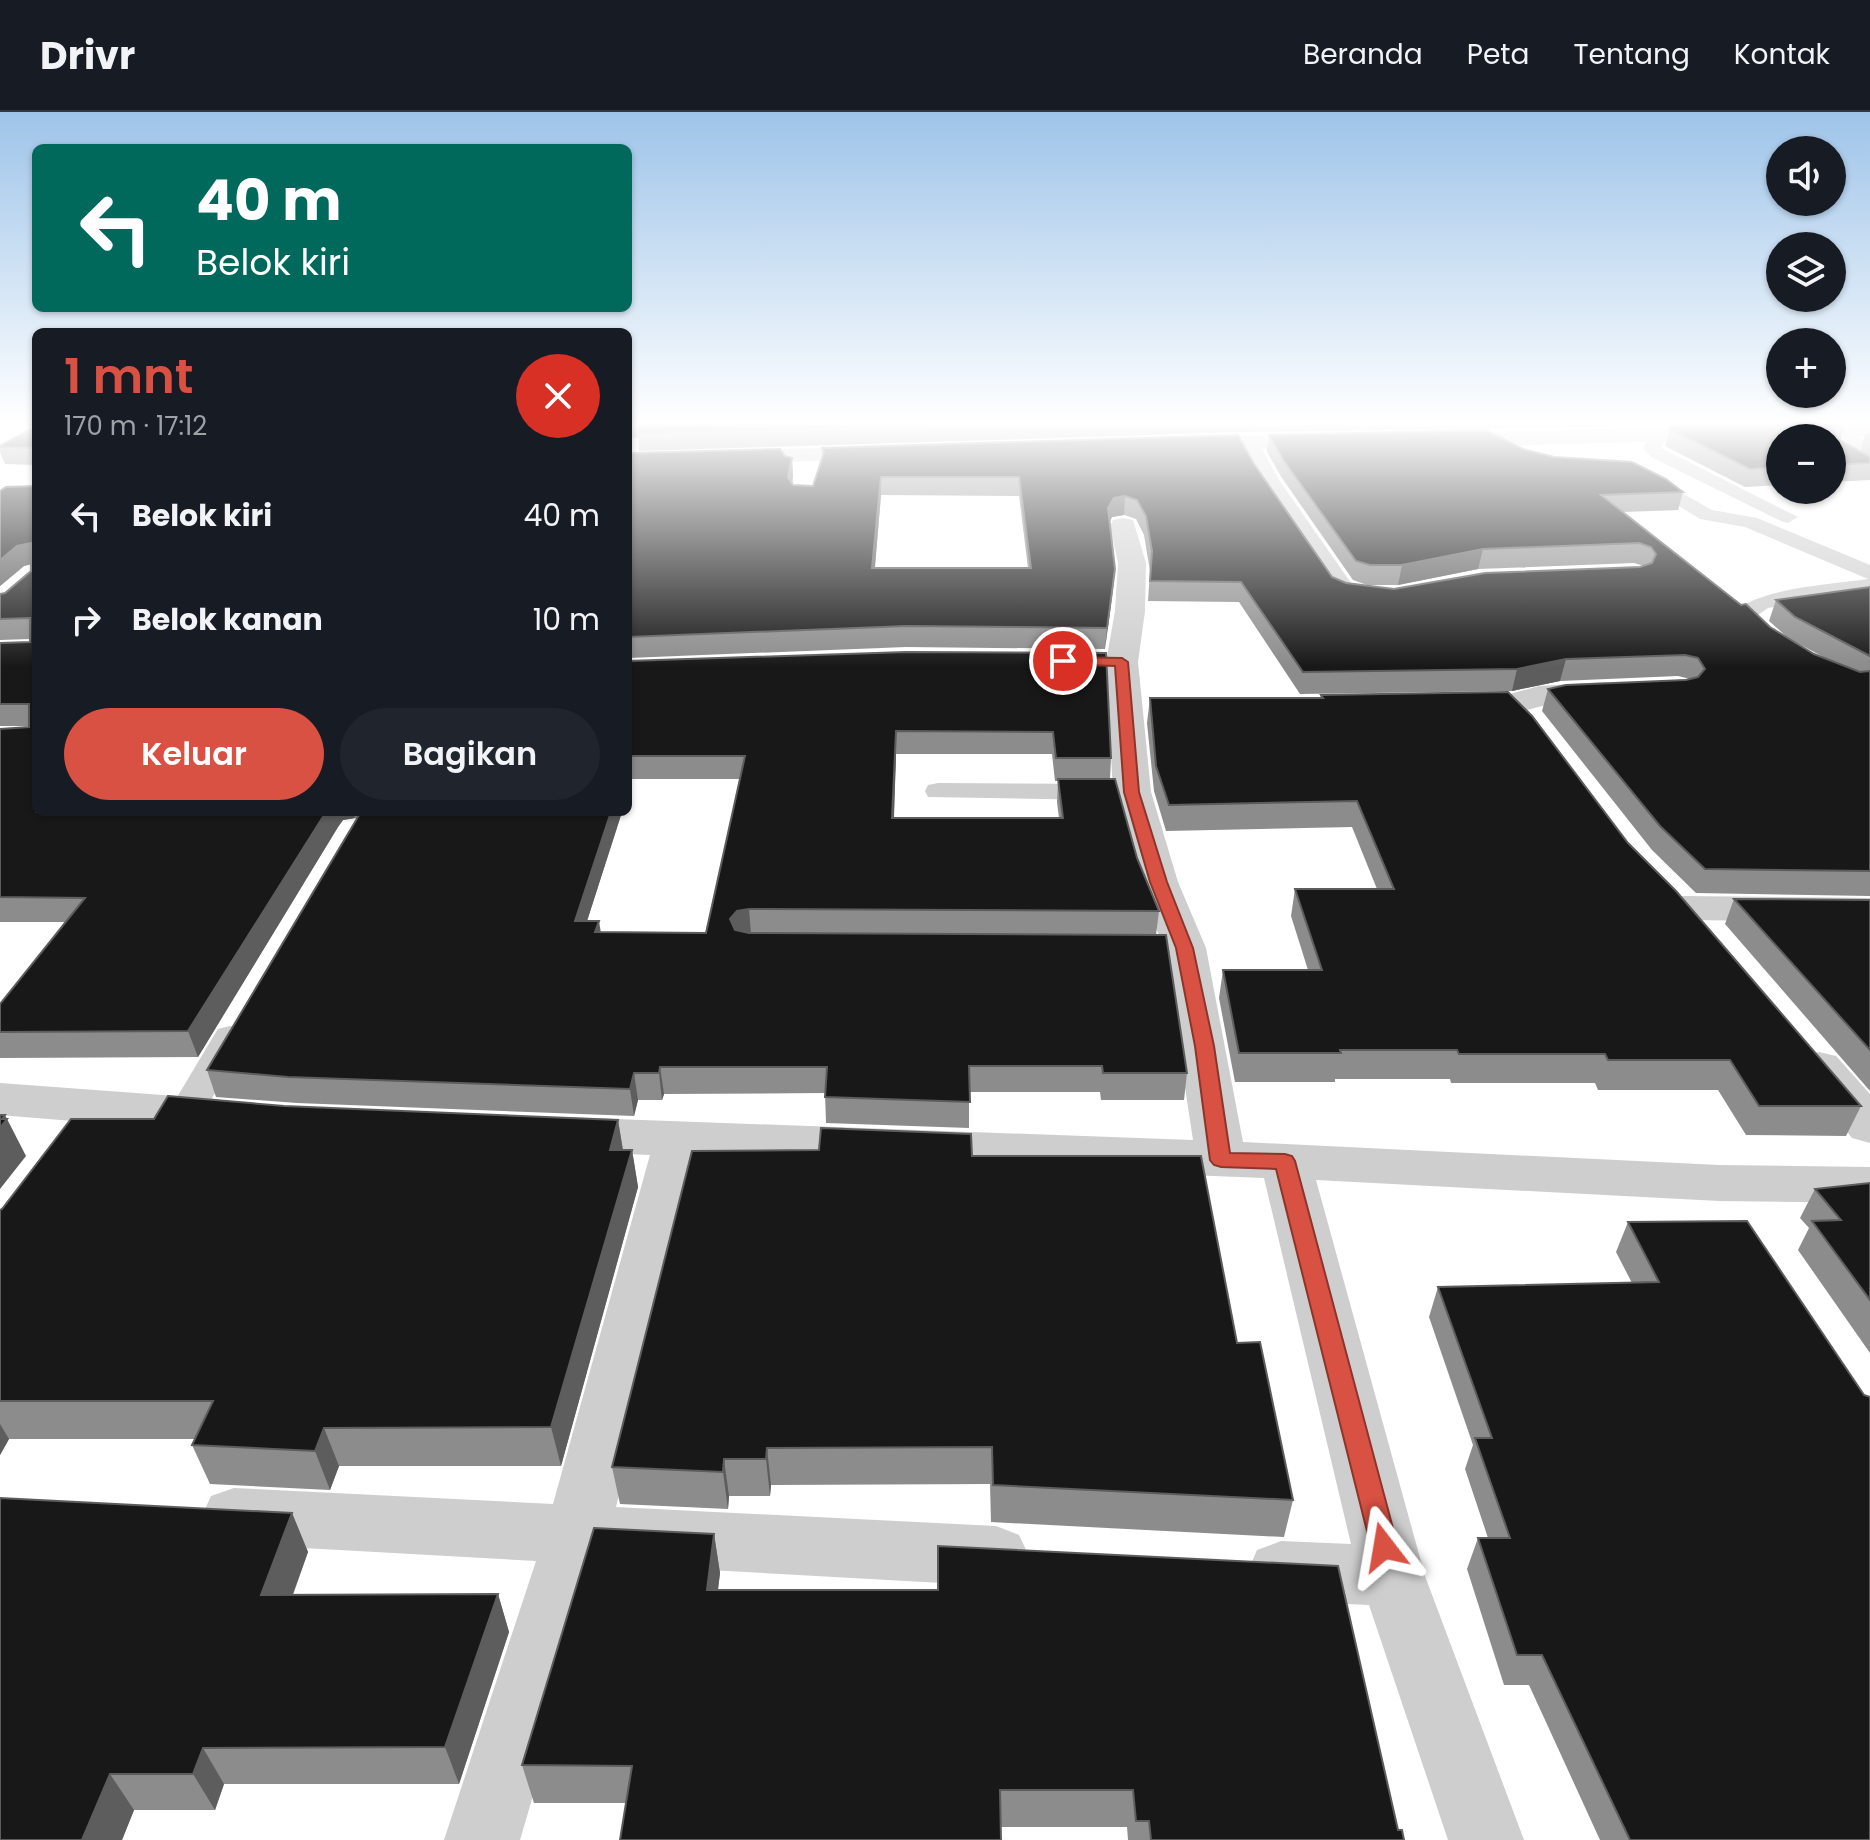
<!DOCTYPE html>
<html lang="id">
<meta charset="utf-8">
<style>
body{margin:0;font-family:Poppins,sans-serif;background:#20242c;color:#f1f3f6;height:100vh;display:flex;flex-direction:column;font-size:30px;white-space:nowrap}
*{box-sizing:border-box;margin:0}
p{font-size:26px;color:#9ea1a6}
.icon{flex:none;width:44px;height:44px;fill:none;stroke:currentColor;stroke-width:2;stroke-linecap:round;stroke-linejoin:round}
.map{position:relative;flex:1;overflow:hidden}
.side{position:absolute;left:32px;top:216px;width:600px;height:488px;display:flex;flex-direction:column;background:#171b24;border-radius:12px;box-shadow:0 2px 6px #0004}
.side>*{flex:none}
.guide{position:absolute;left:32px;top:32px;width:600px;height:168px;border-radius:12px;box-shadow:0 2px 6px #0004;background:#00695c;color:#fff;overflow:hidden}
.controls{position:absolute;left:1766px;top:24px;display:grid;gap:16px}
.controls a{display:grid;place-items:center;width:80px;height:80px;border-radius:50%;background:#171b24;box-shadow:0 2px 6px #0004;font-size:40px}
.pin{position:absolute;display:grid;place-items:center;width:68px;height:68px;color:#fff;margin:-34px;border:4px solid #fff;border-radius:50%;box-shadow:0 2px 8px #0007}
.me{position:absolute;width:88px;margin:-44px;rotate:346deg;stroke-linejoin:round;filter:drop-shadow(0 0 6px #0008)}
.turn{display:flex;align-items:center;gap:28px;height:168px;padding:0 32px;font-size:36px}
.turn .icon{width:104px;height:104px;stroke-width:2.5}
.turn b{display:block;font-size:56px;line-height:68px}
.round{display:grid;place-items:center;flex:none;width:84px;height:84px;border-radius:42px;background:#20242c}
.overview{display:flex;align-items:center;justify-content:space-between;height:136px;padding:0 32px}
h1{font-size:48px;font-weight:600;line-height:60px;color:#d95142}
.action{display:flex;gap:16px;margin-top:auto;padding:16px 32px}
.action a{flex:1;height:92px;border-radius:48px;background:#d95142;color:#fff;font-size:32px;font-weight:600;line-height:92px;text-align:center}
.action a+a{background:#20242c;color:#f1f3f6}
ul{padding:0;list-style:none}
li{display:flex;align-items:center;gap:24px;height:104px;padding:0 32px}
li div{flex:1}
li b{display:block;font-size:30px}
li em{font-style:normal}
header{display:flex;align-items:center;gap:48px;box-sizing:border-box;height:112px;padding:0 40px;background:#171b24;border-bottom:2px solid #363941}
header strong{font-size:38px}
nav{display:flex;gap:44px;margin-inline-start:auto;font-size:28px}
.map>svg:first-child{display:block}
.lines{fill:none;stroke-linecap:round;stroke-linejoin:round}
.lane{fill:#cecece;fill-rule:evenodd}
.street{fill:#cecece;fill-rule:evenodd}
.wall{fill:#8c8c8c;fill-rule:evenodd}
.shaded-wall{fill:#5d5d5d}
.building{fill:#181818;stroke:#5d5d5d;stroke-width:2;fill-rule:evenodd}
.route{fill:#d95142;stroke:#8d352b;stroke-width:2}
</style>
<header>
<strong>Drivr</strong>
<nav><a>Beranda</a><a>Peta</a><a>Tentang</a><a>Kontak</a></nav>
</header>
<div class="map">
<svg width="1870" height="1728" viewBox="0 0 1870 1728">
<rect width="100%" height="100%" fill="#fff"/>
<g class="lines">
<g class="lane">
<polygon points="1841,313 1870,332 1853,340 1870,351 1870,364 1832,341 1833,334 1847,330 1833,318"/>
<polygon points="1658,317 1667,322 1661,335 1663,337 1798,405 1788,411 1781,409 1651,345 1643,336 1652,318"/>
<path d="M1643,359L1712,398L1757,406L1870,453V479L1768,496L1758,503L1783,527L1780,532C1760,537 1743,518 1735,501C1754,476 1837,472 1868,467L1745,415L1700,407L1637,368L1634,364Z"/>
<polygon points="938,671 1100,672 1110,674 1113,680 1110,686 1100,688 928,685 925,679 928,673"/>
<polygon points="230,914 242,917 247,925 203,1002 198,1011 185,1014 172,1011 167,1002 213,925 218,917"/>
</g>
<g class="street">
<polygon points="1763,313 1870,313 1870,324 1445,335 1437,333 1433,328 1437,323 1445,321"/>
<polygon points="1328,322 1336,324 1340,329 1336,334 1262,337 1279,368 1351,471 1396,477 1401,483 1396,489 1356,492 1331,483 1254,368 1238,338 1181,339 1173,337 1169,332 1173,327 1181,325"/>
<polygon points="880,334 889,336 892,341 889,346 628,356 628,342"/>
<polygon points="1123,406 1133,408 1146,451 1145,499 1138,550 1151,680 1178,770 1206,836 1243,1030 1719,1053 1870,1055 1870,1091 1719,1089 1316,1068 1425,1464 1524,1728 1448,1728 1369,1493 1281,1489 1257,1480 1248,1459 1257,1438 1281,1429 1351,1432 1264,1066 701,1044 616,1395 996,1414 1019,1423 1029,1444 1019,1465 996,1474 601,1452 520,1728 444,1728 536,1449 234,1432 211,1424 202,1404 211,1384 234,1376 553,1392 650,1043 561,1039 543,1034 536,1022 543,1010 561,1005 1193,1028 1164,836 1138,770 1113,680 1106,550 1115,499 1118,451 1110,414 1113,408"/>
<polygon points="1606,570 1618,573 1623,580 1618,587 1542,594 1512,602 1460,602 1448,599 1443,592 1448,585 1510,582 1539,574"/>
<polygon points="1684,784 1870,786 1870,810 1684,808 1669,805 1663,796 1669,787"/>
<polygon points="1819,940 1836,944 1870,982 1870,1031 1852,1026 1795,955 1802,944"/>
<polygon points="0,971 217,987 234,992 242,1004 234,1016 217,1021 0,1003"/>
</g>
</g>
<g class="wall">
<polygon points="628,313 1697,313 1246,320 639,339 638,326 628,325"/>
<polygon points="1740,313 1845,313 1839,328 1860,339 1865,323 1870,321 1870,368 1832,370 1832,326 1780,326 1780,373 1745,375 1665,334 1671,314"/>
<polygon points="36,314 36,353 5,352 0,340 0,334"/>
<path d="M1269,323L1523,337L1683,380L1678,398L1623,400L1770,515L1814,542L1829,548L1788,526L1769,509L1776,488L1870,475V784L1696,781L1652,738L1542,599L1548,577L1690,567L1678,564L1560,569L1512,579L1300,582L1239,490L1148,489L1150,459L1144,423L1136,407L1124,403L1112,405L1110,410L1113,477L1105,537L906,535L628,546V349L785,344L792,346L793,373L813,374L822,346V336L1254,352L1332,465L1346,471L1394,477L1644,454L1634,451L1478,457L1398,473H1367L1353,468L1282,366L1267,340ZM881,383L1019,384L1028,456H875Z"/>
<path d="M36,374V700H622L587,809L601,820L706,821L740,667H632L628,680V549L906,540L1111,646L1110,667L1137,746L1159,799L1156,823L1187,961L1184,988H1101L1100,980H969V1016L826,1011L825,981L664,982L662,988H638L634,1004L297,991L216,985L207,958L357,707L355,706L343,708L338,715L198,945L0,946V892L65,810H0V617L29,615V614H0V531L30,530V527L0,528V482L5,481L31,459V452L24,454L0,474V379ZM896,642H1052L1055,669H1058L1057,690L1059,706H894Z"/>
<polygon points="1321,583 1628,731 1861,994 1846,1024 1746,1023 1718,978 1598,978 1595,971 1451,971 1450,967 1335,967 1335,970 1235,970 1219,886 1223,858 1308,858 1291,804 1295,777 1377,777 1352,715 1166,719 1154,679 1147,611 1150,586 1320,586"/>
<polygon points="1734,787 1870,788 1870,979 1725,812"/>
<polygon points="284,994 618,1008 623,1038 632,1038 638,1075 561,1354 339,1354 330,1378 210,1372 192,1333 195,1327 9,1327 0,1343 0,1098 154,1007"/>
<polygon points="972,1044 1237,1231 1293,1388 1284,1425 991,1410 990,1372 771,1373 770,1384 729,1384 728,1397 620,1392 612,1355"/>
<polygon points="1870,1071 1870,1241 1798,1138 1809,1116 1800,1106 1815,1077"/>
<polygon points="1747,1109 1870,1728 1600,1728 1529,1573 1504,1573 1467,1457 1478,1426 1488,1426 1465,1357 1473,1333 1429,1205 1438,1175 1632,1171 1616,1140 1628,1110"/>
<polygon points="292,1401 308,1440 293,1483 498,1482 509,1520 459,1672 224,1672 215,1698 134,1698 122,1728 0,1728"/>
<polygon points="714,1422 720,1461 718,1478 1398,1718 1404,1728 1128,1728 1127,1715 1001,1715 626,1691 534,1691 522,1653"/>
</g>
<g class="shaded-wall">
<polygon points="1842,313 1845,313 1840,328 1832,332 1836,316"/>
<polygon points="792,346 793,364 789,383 788,365"/>
<polygon points="881,365 881,383 873,476 872,456"/>
<polygon points="1125,384 1124,403 1112,405 1107,415 1108,396 1114,386"/>
<polygon points="31,431 36,451 24,454 0,474 0,448 17,434"/>
<polygon points="1483,437 1478,457 1398,473 1402,453"/>
<polygon points="1115,457 1113,477 1105,537 1107,516"/>
<polygon points="1566,547 1560,569 1512,579 1517,557"/>
<polygon points="896,619 896,642 893,730 892,706"/>
<polygon points="629,644 632,667 628,680 628,647"/>
<polygon points="326,700 353,700 355,706 343,708 338,715 198,945 188,919"/>
<polygon points="611,700 622,700 579,834 575,809"/>
<polygon points="749,797 751,822 733,832 730,807 737,799"/>
<polygon points="599,809 603,834 595,820"/>
<polygon points="660,955 664,982 662,988 659,961"/>
<polygon points="634,961 638,988 634,1004 630,977"/>
<polygon points="5,1003 26,1044 0,1077 0,1016 2,1007"/>
<polygon points="618,1008 624,1045 610,1038"/>
<polygon points="632,1038 638,1075 561,1354 551,1315"/>
<polygon points="0,1312 9,1327 0,1343"/>
<polygon points="324,1316 339,1354 330,1378 315,1339"/>
<polygon points="767,1336 771,1373 770,1384 766,1347"/>
<polygon points="724,1347 729,1384 728,1397 723,1360"/>
<polygon points="292,1401 308,1440 279,1520 261,1483"/>
<polygon points="714,1422 720,1461 713,1517 707,1478"/>
<polygon points="498,1482 509,1520 459,1672 445,1635"/>
<polygon points="203,1636 224,1672 215,1698 193,1662"/>
<polygon points="110,1662 134,1698 122,1728 82,1728"/>
</g>
<g class="building">
<polygon points="640,313 924,313 637,321"/>
<polygon points="1740,313 1842,313 1836,316 1837,326 1870,345 1870,351 1832,353 1832,326 1780,326 1780,355 1750,357 1669,317 1671,314"/>
<polygon points="36,314 36,336 0,335 0,334"/>
<path d="M1486,318L1523,337L1554,345L1632,350L1666,367L1683,380L1601,383L1741,493L1746,492L1770,515L1814,542L1860,560L1870,559V759L1705,757L1660,714L1548,577L1566,573L1686,568L1698,565L1705,557L1698,546L1685,543L1566,547L1517,557L1303,560L1241,470L1150,469L1152,439L1146,404L1137,388L1125,384L1114,386L1108,396L1115,457L1107,516L906,514L628,525V349L631,341L780,337L785,344L792,346L788,365L793,373L813,374L824,340L822,336L1238,323L1254,352L1332,465L1346,471L1394,477L1485,461L1640,455L1652,451L1656,442L1651,435L1639,431L1483,437L1402,453H1370L1356,449L1284,349L1269,323ZM881,365H1019L1031,456H872Z"/>
<polygon points="36,374 36,700 326,700 188,919 0,920 0,892 85,786 0,785 0,617 29,615 29,592 0,592 0,531 30,530 30,506 0,507 0,482 5,481 31,459 31,431 17,434 0,448 0,379 6,375"/>
<polygon points="1870,475 1870,544 1795,505 1776,488"/>
<polygon points="906,540 1106,541 1111,646 1056,646 1053,620 896,619 892,706 1063,706 1058,667 1115,667 1137,746 1159,799 749,797 737,799 730,807 735,818 749,821 1166,823 1187,961 1103,961 1102,954 969,954 970,990 825,985 827,955 660,955 659,961 634,961 630,977 288,965 207,958 361,700 611,700 575,809 599,809 595,820 706,821 745,644 629,644 628,647 628,549"/>
<polygon points="1508,580 1532,604 1628,731 1676,779 1861,994 1759,994 1730,948 1608,948 1605,942 1459,942 1457,938 1340,938 1341,941 1239,941 1223,858 1322,858 1295,777 1394,777 1357,689 1169,693 1156,654 1150,586 1323,586 1321,583"/>
<polygon points="1734,787 1870,788 1870,938"/>
<polygon points="168,984 284,994 618,1008 610,1038 632,1038 551,1315 324,1316 315,1339 192,1333 213,1289 0,1289 0,1098 2,1097 71,1007 154,1007"/>
<polygon points="0,1003 5,1003 2,1007 7,1007 0,1016"/>
<polygon points="821,1016 971,1022 972,1044 1201,1044 1237,1231 1260,1230 1293,1388 993,1373 992,1335 767,1336 766,1347 724,1347 723,1360 612,1355 692,1039 819,1038"/>
<polygon points="1870,1071 1870,1188 1812,1109 1841,1108 1815,1077"/>
<polygon points="1747,1109 1864,1283 1870,1285 1870,1728 1630,1728 1542,1543 1517,1543 1478,1426 1510,1426 1475,1326 1492,1326 1438,1175 1659,1170 1628,1110"/>
<polygon points="0,1386 292,1401 261,1483 498,1482 445,1635 203,1636 193,1662 110,1662 82,1728 0,1728"/>
<polygon points="594,1416 714,1422 707,1478 938,1478 938,1434 1338,1454 1398,1718 1402,1718 1404,1728 1151,1728 1149,1709 1136,1709 1133,1678 1000,1678 1001,1728 620,1728 632,1654 522,1653"/>
</g>
<linearGradient id="sky" x2="0" y2="1"><stop stop-color="#9ec4e9"/><stop offset="0.56" stop-color="#fff"/><stop offset="1" stop-color="#fff" stop-opacity="0"/></linearGradient>
<rect width="1870" height="555" fill="url(#sky)"/>
<polygon class="route" points="1063,545 1122,546 1128,550 1139,680 1167,770 1193,836 1214,934 1230,1041 1285,1042 1292,1044 1295,1049 1398,1435 1394,1443 1384,1447 1375,1443 1371,1435 1276,1057 1221,1055 1214,1053 1210,1048 1195,934 1176,836 1150,770 1124,680 1115,554 1059,552 1057,549"/>
</svg>
<div class="controls">
<a><svg class="icon" aria-label="sound" viewBox="0 0 24 24"><path d="M4 9h4l5-4v14l-5-4H4zM17 9q2 3 0 6"/></svg></a>
<a><svg class="icon" aria-label="layers" viewBox="0 0 24 24"><path d="M12 4l9 5-9 5-9-5zM3 14l9 5 9-5"/></svg></a>
<a>+</a>
<a>−</a>
</div>
<div class="pin" style="left:1063px;top:549px;background:#d93025"><svg class="icon" aria-label="arrive" viewBox="0 0 24 24"><path d="M6 21V4h12l-3 4 3 4H6"/></svg></div>
<svg class="me" style="left:1384px;top:1435px" viewBox="-20 -20 40 40"><path d="M0-17L14 15 0 8-14 15z" fill="#d95142" stroke="#fff" stroke-width="4"/></svg>
<div class="guide">
<div class="turn"><svg class="icon" aria-label="left" viewBox="0 0 24 24"><path d="M17 20v-9H6M10 6l-5 5 5 5"/></svg><div><b>40 m</b>Belok kiri</div></div>
</div>
<section class="side">
<div class="overview"><div><h1>1 mnt</h1><p>170 m · 17:12</p></div><a class="round" style="background:#d93025;color:#fff"><svg class="icon" aria-label="close" viewBox="0 0 24 24"><path d="M6 6l12 12M18 6L6 18"/></svg></a></div>
<ul>
<li><svg class="icon" aria-label="left" viewBox="0 0 24 24"><path d="M17 20v-9H6M10 6l-5 5 5 5"/></svg><div><b>Belok kiri</b></div><em>40 m</em></li>
<li><svg class="icon" aria-label="right" viewBox="0 0 24 24"><path d="M7 20v-9h11M14 6l5 5-5 5"/></svg><div><b>Belok kanan</b></div><em>10 m</em></li>
</ul>
<div class="action"><a>Keluar</a><a>Bagikan</a></div>
</section>
</div>
